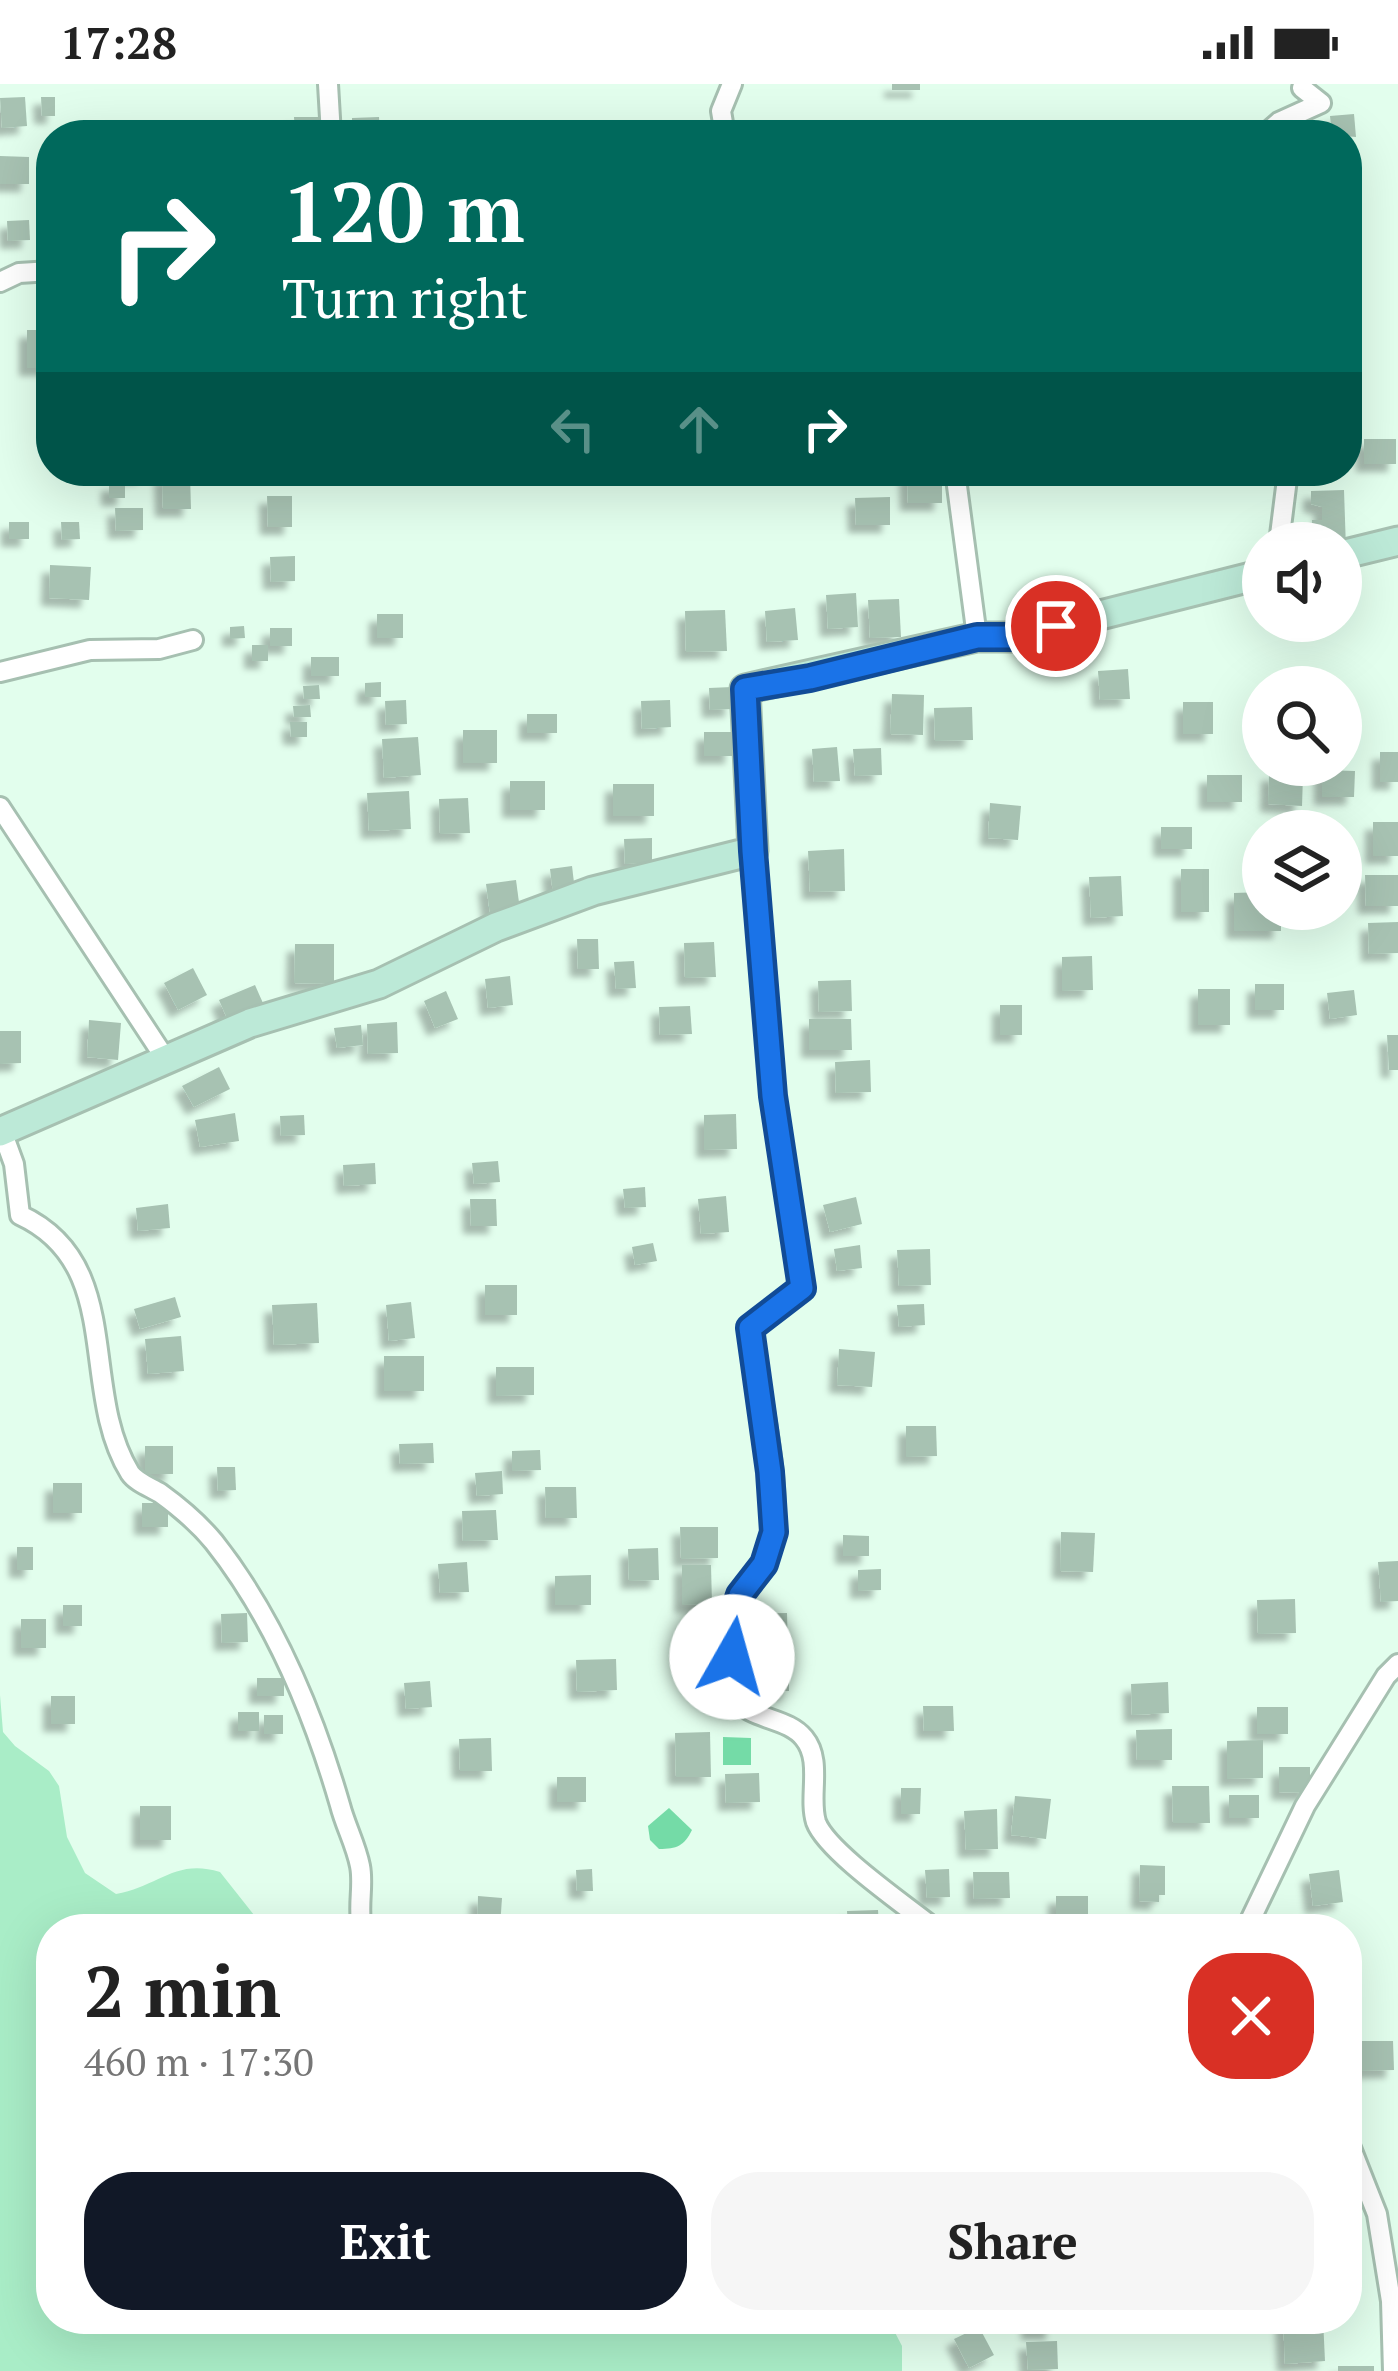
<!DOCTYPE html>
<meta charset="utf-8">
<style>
body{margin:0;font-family:"PT Serif",serif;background:#f6f6f6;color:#222;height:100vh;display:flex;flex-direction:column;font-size:45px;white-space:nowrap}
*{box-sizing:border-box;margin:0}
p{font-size:39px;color:#767676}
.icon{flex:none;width:66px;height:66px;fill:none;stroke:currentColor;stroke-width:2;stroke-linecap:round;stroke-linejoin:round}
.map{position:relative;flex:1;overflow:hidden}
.sheet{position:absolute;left:36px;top:1830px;width:1326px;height:420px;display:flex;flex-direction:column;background:#fff;border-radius:48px;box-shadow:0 12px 48px #0002}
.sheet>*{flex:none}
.banner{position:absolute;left:36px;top:36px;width:1326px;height:366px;border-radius:48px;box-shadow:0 12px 48px #0002;background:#00695c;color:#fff;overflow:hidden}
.controls{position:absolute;left:1242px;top:438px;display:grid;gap:24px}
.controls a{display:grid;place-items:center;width:120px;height:120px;border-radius:50%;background:#fff;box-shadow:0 12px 48px #0002;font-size:60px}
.pin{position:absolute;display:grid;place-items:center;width:102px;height:102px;color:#fff;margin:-51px;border:6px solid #fff;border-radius:50%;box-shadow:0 3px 12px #0007}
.me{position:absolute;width:132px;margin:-66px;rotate:7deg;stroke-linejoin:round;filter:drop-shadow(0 0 9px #0008)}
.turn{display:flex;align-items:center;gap:42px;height:252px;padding:0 48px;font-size:54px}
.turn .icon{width:156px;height:156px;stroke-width:2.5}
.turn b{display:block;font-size:84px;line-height:102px}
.lanes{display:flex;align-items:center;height:114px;padding:0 48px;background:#0003;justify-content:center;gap:60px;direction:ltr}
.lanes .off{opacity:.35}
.round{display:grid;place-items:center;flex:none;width:126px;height:126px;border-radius:48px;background:#f6f6f6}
.overview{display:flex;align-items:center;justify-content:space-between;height:204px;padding:0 48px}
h1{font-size:72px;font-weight:700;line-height:90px}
.action{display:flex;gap:24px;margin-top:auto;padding:24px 48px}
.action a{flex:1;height:138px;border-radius:48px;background:#111827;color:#fff;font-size:48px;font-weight:700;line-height:138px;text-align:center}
.action a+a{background:#f6f6f6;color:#222}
.status{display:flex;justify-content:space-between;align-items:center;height:84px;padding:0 60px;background:#fff;direction:ltr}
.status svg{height:33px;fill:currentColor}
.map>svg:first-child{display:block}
.green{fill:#a9edc7}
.water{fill:#74dba7}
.building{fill:#a7c2b2;filter:url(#shadow)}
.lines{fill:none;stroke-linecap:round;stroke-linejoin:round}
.street-casing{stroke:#a6c0b1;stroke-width:24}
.secondary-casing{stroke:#a6c0b1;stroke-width:33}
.street{stroke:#fff;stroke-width:18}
.secondary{stroke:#bce9d7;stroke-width:27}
.route-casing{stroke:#114b97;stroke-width:30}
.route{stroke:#1a73e8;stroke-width:21}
</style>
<div class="status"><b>17:28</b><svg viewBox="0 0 49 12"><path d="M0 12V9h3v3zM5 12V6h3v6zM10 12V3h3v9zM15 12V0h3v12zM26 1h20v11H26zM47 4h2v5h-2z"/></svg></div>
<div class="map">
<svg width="1398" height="2287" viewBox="0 0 1398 2287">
<defs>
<filter id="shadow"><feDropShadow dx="-8" dy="8" stdDeviation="3" flood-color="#0004"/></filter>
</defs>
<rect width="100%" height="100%" fill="#e2feed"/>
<path class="green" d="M0,1611L3,1648L15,1662L49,1687L59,1702L67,1753L85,1789L116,1810C158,1803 175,1774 220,1788L265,1845H51V2235H888L902,2262V2287H0Z"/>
<g class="water">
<polygon points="723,1653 751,1654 751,1681 723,1681"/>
<path d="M669,1724L692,1746C684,1762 677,1765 659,1765L650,1756L648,1742Z"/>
</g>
<g class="building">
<rect x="892" y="0" width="28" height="6"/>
<polygon points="25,13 27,42 2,44 0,14"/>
<polygon points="41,13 55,13 55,32 42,32"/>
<polygon points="1354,30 1356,53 1332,51 1330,32"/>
<polygon points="294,33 320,33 320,51 295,51"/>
<polygon points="379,33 380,51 352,51 352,34"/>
<polygon points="1311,42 1311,51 1284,51 1284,43"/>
<polygon points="0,72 29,73 29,100 0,100"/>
<polygon points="29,136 30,156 8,157 7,137"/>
<rect x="27" y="246" width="24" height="38"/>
<rect x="1347" y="299" width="10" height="22"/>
<rect x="1364" y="355" width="32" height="25"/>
<polygon points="120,387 145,387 145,392 120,393"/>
<polygon points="907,388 942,388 942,419 908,419"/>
<polygon points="162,390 190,390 191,425 163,425"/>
<rect x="109" y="399" width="16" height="15"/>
<polygon points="1344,406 1346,465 1341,459 1312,459 1312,436 1322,436 1322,423 1311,420 1311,407"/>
<polygon points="267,412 292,412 292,443 268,443"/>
<polygon points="890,413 890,441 856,441 855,414"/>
<polygon points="115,424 143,424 143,446 116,447"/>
<rect x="9" y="438" width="20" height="17"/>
<polygon points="61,438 79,438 80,455 62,456"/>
<polygon points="295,472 295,497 271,498 270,473"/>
<polygon points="50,481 91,483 89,516 49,514"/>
<polygon points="856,509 858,543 828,545 826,511"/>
<polygon points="899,515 901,553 870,554 868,516"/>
<polygon points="795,524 798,556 767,558 765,527"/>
<polygon points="725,526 727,567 686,568 685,527"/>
<rect x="377" y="530" width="26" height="24"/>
<polygon points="244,542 245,554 230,555 230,543"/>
<rect x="270" y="544" width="22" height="18"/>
<rect x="252" y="561" width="16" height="16"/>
<rect x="311" y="573" width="28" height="19"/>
<polygon points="1128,585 1130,615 1100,616 1098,587"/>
<polygon points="381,598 381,613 365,613 365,599"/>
<polygon points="319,601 320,615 304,615 303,602"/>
<polygon points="732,603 733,625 710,626 709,604"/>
<polygon points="892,610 924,611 923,651 890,650"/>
<polygon points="406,616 407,640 386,641 385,617"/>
<polygon points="670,616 671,643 642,645 641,617"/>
<rect x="1183" y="618" width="30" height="32"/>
<polygon points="310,621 311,633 294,633 293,622"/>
<polygon points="972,623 973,656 935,657 934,624"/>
<rect x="527" y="630" width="30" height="19"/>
<polygon points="290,638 307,638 307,653 291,653"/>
<rect x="463" y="646" width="34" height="33"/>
<rect x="704" y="648" width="29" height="24"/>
<polygon points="418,653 421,691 384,694 382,655"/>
<rect x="1341" y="660" width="8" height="17"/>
<polygon points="837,663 840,697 814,698 812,665"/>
<polygon points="881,664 882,691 855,692 853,665"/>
<rect x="1380" y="668" width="18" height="30"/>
<polygon points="1322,686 1355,687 1354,713 1322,713"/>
<polygon points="1269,689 1303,691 1302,722 1268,720"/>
<rect x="1207" y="691" width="35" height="27"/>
<rect x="510" y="697" width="35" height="29"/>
<rect x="613" y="700" width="41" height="32"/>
<polygon points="409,707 411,745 369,747 367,709"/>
<polygon points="468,714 470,749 440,750 439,715"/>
<polygon points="990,719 1021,722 1018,756 988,754"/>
<rect x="1373" y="738" width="25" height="34"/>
<rect x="1161" y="743" width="31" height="22"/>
<polygon points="652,754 652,779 625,780 624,755"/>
<polygon points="844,765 845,807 810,808 808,767"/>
<polygon points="572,782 575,807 553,810 550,785"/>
<rect x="1181" y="785" width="28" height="43"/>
<polygon points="1365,791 1398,791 1398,822 1366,822"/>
<polygon points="1121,792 1123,832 1091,834 1089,793"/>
<polygon points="516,796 520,826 490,830 486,800"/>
<polygon points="1263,808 1263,825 1281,825 1281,847 1234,847 1234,809"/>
<polygon points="1398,838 1398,869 1369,870 1368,839"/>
<polygon points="577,855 598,855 599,885 578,885"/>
<polygon points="714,858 716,893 685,894 684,859"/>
<polygon points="295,860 334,860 334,900 294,899"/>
<polygon points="1092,872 1093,906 1062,907 1062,873"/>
<polygon points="634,877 636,904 616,905 614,878"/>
<polygon points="193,884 207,911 178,926 164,899"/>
<polygon points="510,892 513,921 488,924 485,895"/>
<polygon points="851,896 852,927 819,928 818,897"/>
<rect x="1255" y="900" width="29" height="26"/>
<polygon points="255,901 266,926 230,941 219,916"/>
<rect x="1198" y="905" width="32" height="36"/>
<polygon points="1354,906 1357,931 1330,935 1327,909"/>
<polygon points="446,907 458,935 435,944 424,917"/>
<rect x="1000" y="921" width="22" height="30"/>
<polygon points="690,922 692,950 660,951 659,923"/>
<polygon points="809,935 851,935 852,966 809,966"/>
<polygon points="89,936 121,939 118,976 87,973"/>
<polygon points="397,938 398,969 368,970 367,940"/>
<polygon points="361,941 363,961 337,964 334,944"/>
<polygon points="0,947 21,947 21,979 0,980"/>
<polygon points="1387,951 1398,951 1398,986 1389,986"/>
<polygon points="870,976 871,1008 836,1009 835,978"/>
<polygon points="219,983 230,1005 194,1023 182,1002"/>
<polygon points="235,1029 239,1057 200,1063 195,1036"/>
<polygon points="736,1030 737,1065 704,1066 704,1031"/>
<polygon points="304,1031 305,1051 281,1052 280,1032"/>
<polygon points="498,1077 500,1098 474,1100 472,1079"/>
<polygon points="375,1079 376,1100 344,1102 343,1081"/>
<polygon points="645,1103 646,1123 625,1124 623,1105"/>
<polygon points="726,1112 729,1148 701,1150 698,1115"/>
<polygon points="856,1113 862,1140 830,1148 823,1121"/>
<polygon points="470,1115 496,1115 497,1142 471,1142"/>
<polygon points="168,1120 170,1144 138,1147 136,1124"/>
<polygon points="653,1159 657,1177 635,1181 632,1163"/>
<polygon points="860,1161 862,1184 837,1187 834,1165"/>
<polygon points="930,1165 931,1201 899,1202 897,1166"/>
<rect x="485" y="1201" width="32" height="30"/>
<polygon points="175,1213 181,1233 140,1245 134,1225"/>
<polygon points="411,1218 415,1254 389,1257 386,1221"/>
<polygon points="317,1219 319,1259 274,1261 272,1221"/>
<polygon points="924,1220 925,1241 899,1243 897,1221"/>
<polygon points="181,1252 184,1287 148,1290 145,1255"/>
<polygon points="839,1265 875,1268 872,1303 837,1301"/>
<rect x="384" y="1272" width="40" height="35"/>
<polygon points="496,1283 534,1283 534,1311 496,1312"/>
<polygon points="906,1342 936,1342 937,1372 906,1373"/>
<polygon points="433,1359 434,1379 400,1380 399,1360"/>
<rect x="145" y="1362" width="28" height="28"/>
<polygon points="540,1366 541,1386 512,1387 512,1367"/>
<polygon points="217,1383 235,1383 236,1406 218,1407"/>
<polygon points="502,1387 503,1410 477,1412 475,1389"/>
<rect x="53" y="1399" width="29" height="30"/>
<polygon points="545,1403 576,1403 577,1434 546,1434"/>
<rect x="142" y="1419" width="26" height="24"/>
<polygon points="496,1426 498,1456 463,1457 462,1427"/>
<polygon points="680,1443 718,1443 718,1474 681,1475"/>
<polygon points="1061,1448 1095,1449 1093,1488 1060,1487"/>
<polygon points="843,1451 869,1452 869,1472 843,1472"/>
<rect x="17" y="1463" width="16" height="23"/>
<polygon points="658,1464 659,1496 629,1497 628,1465"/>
<polygon points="1398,1477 1398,1517 1381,1518 1378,1478"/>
<polygon points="467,1478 469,1508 440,1509 438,1480"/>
<polygon points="682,1481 711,1481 712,1520 682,1521"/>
<polygon points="881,1485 881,1506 858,1507 858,1486"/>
<polygon points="591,1491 591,1521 555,1521 555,1492"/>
<polygon points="1295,1515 1296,1549 1258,1550 1257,1516"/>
<rect x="63" y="1521" width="19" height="21"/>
<polygon points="247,1529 248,1558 222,1559 221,1530"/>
<polygon points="787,1529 789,1607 745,1608 743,1530"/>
<rect x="21" y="1535" width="25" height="29"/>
<polygon points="616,1575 617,1606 577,1608 576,1576"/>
<rect x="257" y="1594" width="27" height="18"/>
<polygon points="430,1597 432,1623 406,1625 404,1599"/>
<polygon points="1168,1598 1169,1629 1132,1631 1131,1600"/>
<rect x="51" y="1612" width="24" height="28"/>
<polygon points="923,1622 953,1622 954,1647 924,1647"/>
<rect x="1257" y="1623" width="31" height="27"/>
<rect x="238" y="1628" width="21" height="19"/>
<rect x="264" y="1631" width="19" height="19"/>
<polygon points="1172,1645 1172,1676 1137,1676 1136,1646"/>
<polygon points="710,1648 711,1693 676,1693 675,1649"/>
<polygon points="491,1654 492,1687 460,1687 459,1655"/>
<polygon points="1263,1656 1263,1694 1227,1695 1227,1657"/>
<polygon points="1279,1683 1310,1683 1310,1709 1279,1708"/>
<polygon points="759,1689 760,1718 726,1719 725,1690"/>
<rect x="557" y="1693" width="29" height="25"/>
<polygon points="1172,1702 1209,1702 1210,1739 1173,1739"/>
<polygon points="901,1704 921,1704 920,1730 901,1730"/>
<rect x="1229" y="1711" width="30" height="23"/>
<polygon points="1015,1712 1051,1715 1046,1755 1011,1751"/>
<rect x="140" y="1722" width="31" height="34"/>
<polygon points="997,1725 998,1765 966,1766 964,1727"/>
<polygon points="1140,1781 1165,1782 1165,1811 1159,1811 1159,1818 1139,1817"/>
<polygon points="592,1785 593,1807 577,1807 576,1786"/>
<polygon points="949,1785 950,1813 927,1814 925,1786"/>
<polygon points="1339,1786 1343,1818 1313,1822 1309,1790"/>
<polygon points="973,1788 1009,1788 1010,1814 974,1815"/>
<polygon points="478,1812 502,1814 500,1843 477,1841"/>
<rect x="1056" y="1812" width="32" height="33"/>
<polygon points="878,1826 879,1845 848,1845 847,1827"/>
<polygon points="1288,1830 1321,1831 1321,1845 1288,1845"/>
<polygon points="1357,1957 1393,1957 1394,1986 1358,1987"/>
<rect x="1029" y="2235" width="25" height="13"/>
<polygon points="1283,2235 1323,2235 1325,2277 1285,2280"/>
<polygon points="979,2243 994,2271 969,2284 954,2255"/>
<polygon points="1057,2257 1058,2285 1028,2286 1026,2258"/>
<rect x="1338" y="2282" width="36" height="5"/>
</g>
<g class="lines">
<g class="street-casing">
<g id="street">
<polyline points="328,0 331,51"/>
<polyline points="725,51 721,27 732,0"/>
<polyline points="1264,51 1279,38 1321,19 1302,4"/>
<polyline points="0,198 19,189 51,187"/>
<polyline points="955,387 977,553"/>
<polyline points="1279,459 1288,387"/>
<polyline points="0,588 90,566 159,565 193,556"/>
<polyline points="0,723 165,974"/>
<path d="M753,767L774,1012L802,1204L750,1243C758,1300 780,1393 774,1447C771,1474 751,1489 740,1512C725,1540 732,1582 732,1613C753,1637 787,1633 804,1654C823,1677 808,1712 816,1738C827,1768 908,1823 935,1845"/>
<path d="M2,1047L14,1080L20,1131C126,1180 78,1305 130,1389C136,1398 150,1403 160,1409C178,1422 200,1441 214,1458C275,1535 313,1628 340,1721C345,1741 356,1761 360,1782C364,1802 357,1823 362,1845"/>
<polyline points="1246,1845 1305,1722 1386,1592 1398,1580"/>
<polyline points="1347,2054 1377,2130 1391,2217 1393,2287"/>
</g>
</g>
<g class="secondary-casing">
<g id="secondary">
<polyline points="1341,471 1398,457"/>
<polyline points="0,1048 250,939 379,900 496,843 593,807 753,767 745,605 977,553 1013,553 1263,490"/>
</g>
</g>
<use href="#street" class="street"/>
<use href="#secondary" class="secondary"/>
</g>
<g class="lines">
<g class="route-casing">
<polyline id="route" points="732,1573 733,1532 740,1511 764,1480 774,1448 770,1388 750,1244 802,1204 773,1012 753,767 745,605 810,594 977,553 1013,553 1056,542"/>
</g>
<use href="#route" class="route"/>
</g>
</svg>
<div class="controls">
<a><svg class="icon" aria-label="sound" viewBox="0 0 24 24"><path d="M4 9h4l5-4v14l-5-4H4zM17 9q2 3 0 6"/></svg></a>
<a><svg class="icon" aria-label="search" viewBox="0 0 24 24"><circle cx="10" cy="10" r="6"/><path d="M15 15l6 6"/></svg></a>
<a><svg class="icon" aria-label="layers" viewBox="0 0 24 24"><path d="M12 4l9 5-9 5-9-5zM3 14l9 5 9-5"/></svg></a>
</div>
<div class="pin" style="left:1056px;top:542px;background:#d93025"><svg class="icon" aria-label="arrive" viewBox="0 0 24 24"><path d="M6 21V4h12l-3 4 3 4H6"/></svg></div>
<svg class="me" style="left:732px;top:1573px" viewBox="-20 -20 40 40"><circle r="19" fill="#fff"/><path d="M0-13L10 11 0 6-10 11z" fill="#1a73e8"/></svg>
<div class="banner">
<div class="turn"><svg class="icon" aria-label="right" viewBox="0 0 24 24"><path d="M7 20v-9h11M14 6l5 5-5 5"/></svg><div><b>120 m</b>Turn right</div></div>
<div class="lanes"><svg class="icon off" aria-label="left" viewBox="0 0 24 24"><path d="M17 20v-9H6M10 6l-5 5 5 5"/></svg><svg class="icon off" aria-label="ahead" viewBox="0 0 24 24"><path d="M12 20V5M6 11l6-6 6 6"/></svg><svg class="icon" aria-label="right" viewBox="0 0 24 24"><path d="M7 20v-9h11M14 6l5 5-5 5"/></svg></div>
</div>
<section class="sheet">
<div class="overview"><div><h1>2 min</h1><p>460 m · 17:30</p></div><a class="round" style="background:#d93025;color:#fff"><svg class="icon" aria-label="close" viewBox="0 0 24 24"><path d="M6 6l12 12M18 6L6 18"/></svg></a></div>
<div class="action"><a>Exit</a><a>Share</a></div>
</section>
</div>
